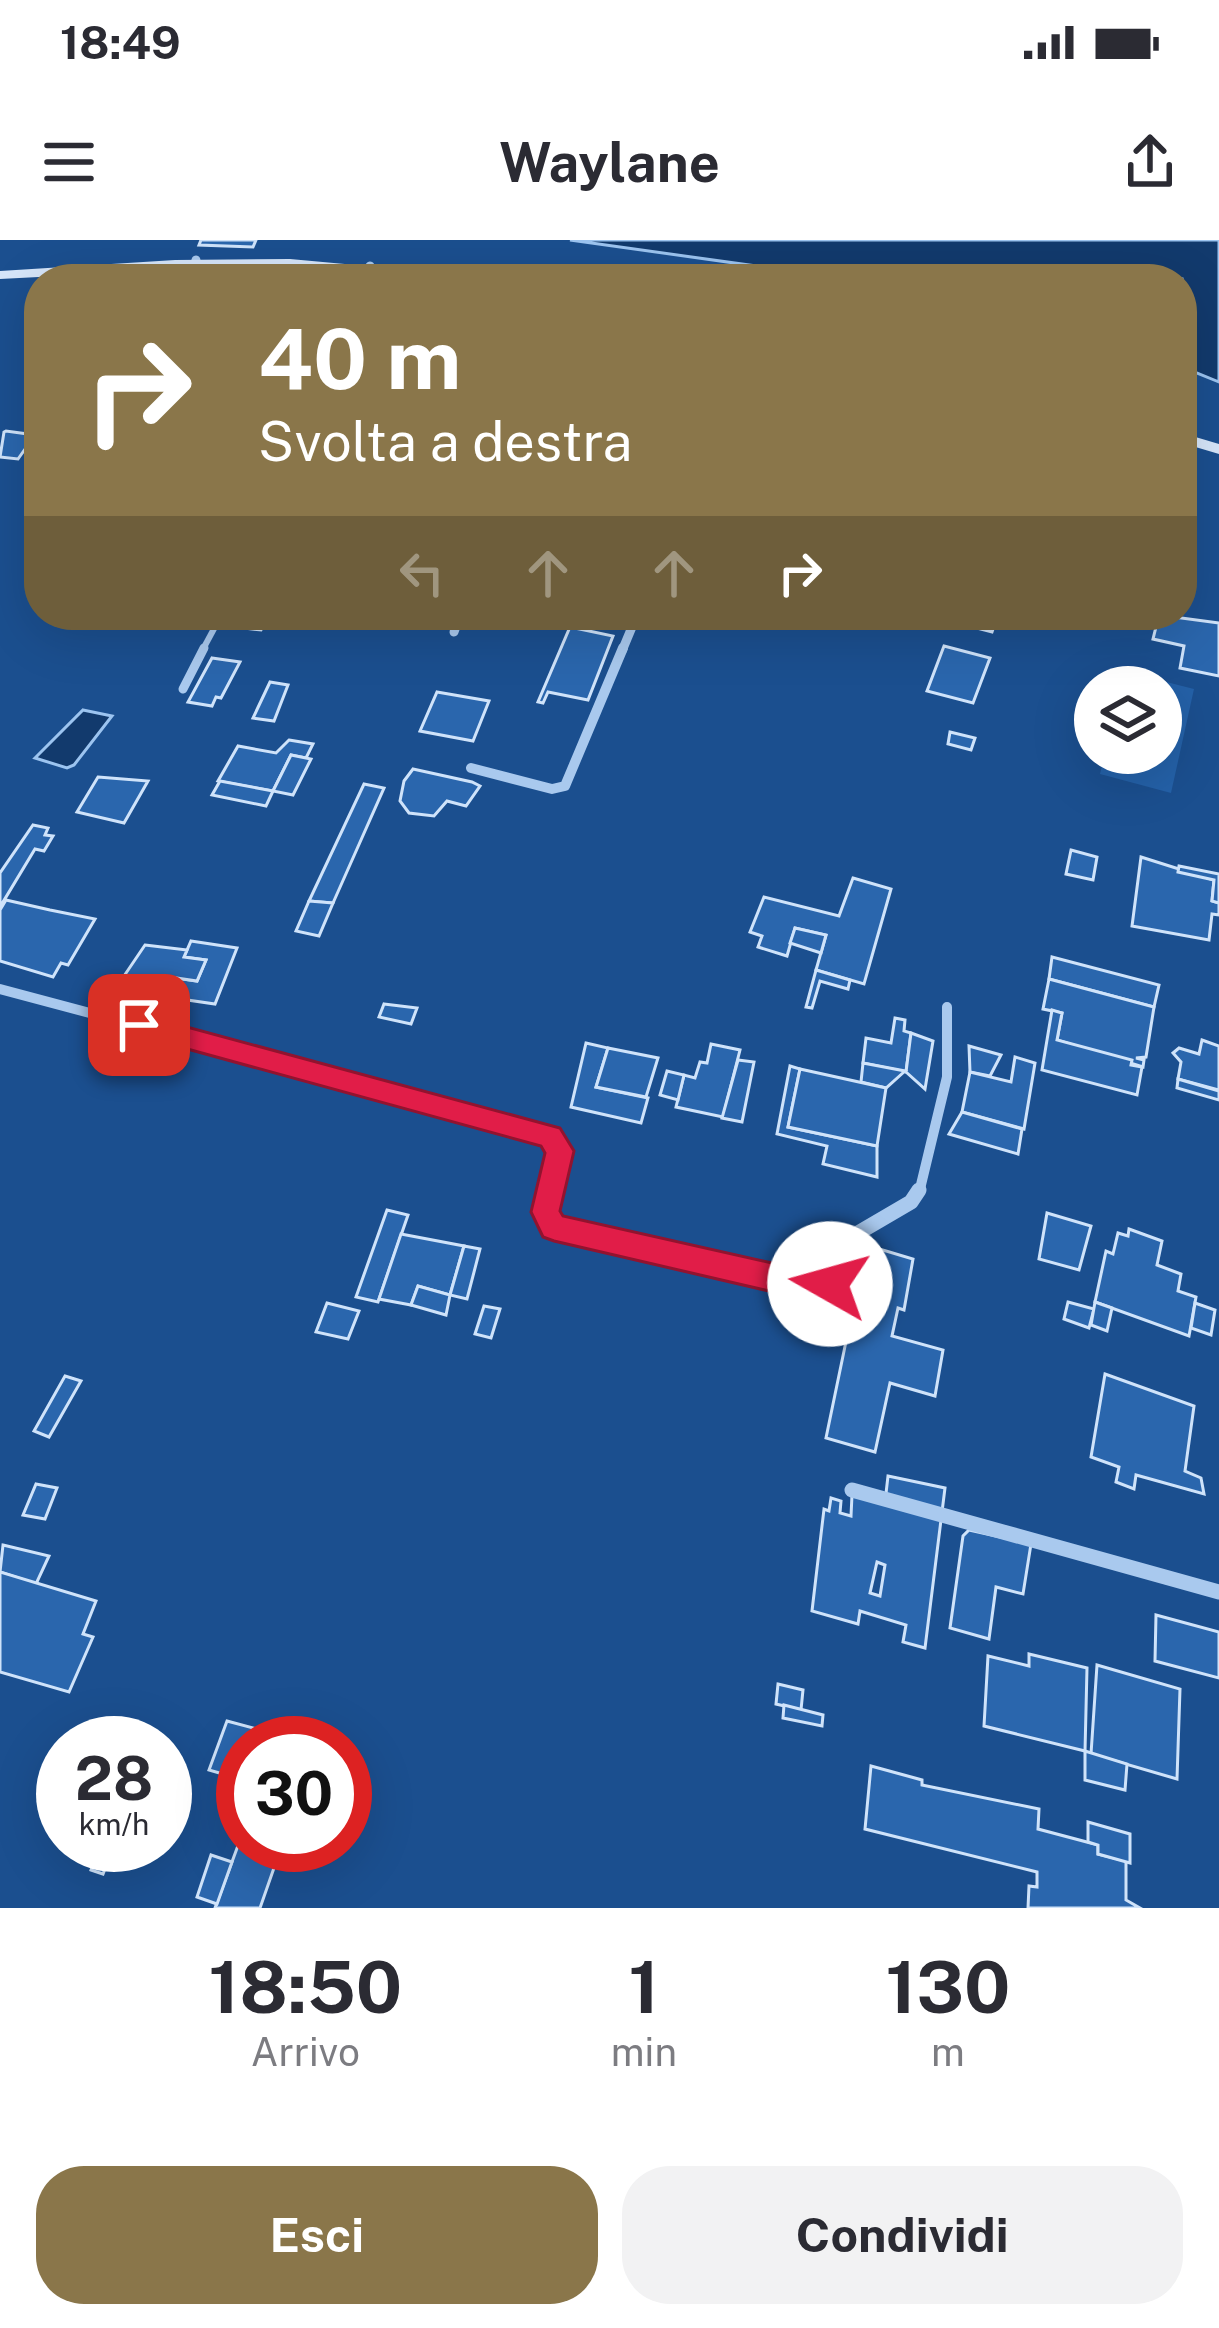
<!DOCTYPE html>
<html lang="it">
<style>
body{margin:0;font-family:"Public Sans",sans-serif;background:#f2f2f3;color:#2b2b33;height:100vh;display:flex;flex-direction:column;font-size:45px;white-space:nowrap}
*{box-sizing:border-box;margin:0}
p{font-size:39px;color:#7c7c81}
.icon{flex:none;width:66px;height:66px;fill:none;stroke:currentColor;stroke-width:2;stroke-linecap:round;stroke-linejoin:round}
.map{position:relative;height:1668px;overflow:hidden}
.side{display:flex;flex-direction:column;background:#fff;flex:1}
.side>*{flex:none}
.top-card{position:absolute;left:24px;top:24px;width:1173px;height:366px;border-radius:48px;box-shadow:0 12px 48px #0002;background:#8a764a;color:#fff;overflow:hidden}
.controls{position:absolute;left:1074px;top:426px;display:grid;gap:24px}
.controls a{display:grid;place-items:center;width:108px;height:108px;border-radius:50%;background:#fff;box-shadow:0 12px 48px #0002;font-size:60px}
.speed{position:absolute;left:36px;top:1476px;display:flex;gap:24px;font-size:60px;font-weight:700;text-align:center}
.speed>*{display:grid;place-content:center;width:156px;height:156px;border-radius:50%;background:#fff;box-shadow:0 12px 48px #0002;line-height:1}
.speed small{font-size:30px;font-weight:400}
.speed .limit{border:18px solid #d22;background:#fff;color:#111}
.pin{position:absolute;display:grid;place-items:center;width:102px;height:102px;color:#fff;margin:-51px;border-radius:24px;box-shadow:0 6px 18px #0006}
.me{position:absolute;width:132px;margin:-66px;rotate:277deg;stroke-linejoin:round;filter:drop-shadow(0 0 9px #0008)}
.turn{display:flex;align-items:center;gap:42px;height:252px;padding:0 36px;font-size:54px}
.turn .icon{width:156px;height:156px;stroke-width:2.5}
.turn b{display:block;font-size:84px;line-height:102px}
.lanes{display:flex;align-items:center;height:114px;padding:0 36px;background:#0003;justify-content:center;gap:60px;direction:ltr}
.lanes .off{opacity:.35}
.eta{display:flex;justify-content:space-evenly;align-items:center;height:204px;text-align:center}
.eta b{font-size:72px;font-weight:700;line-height:84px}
.cta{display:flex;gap:24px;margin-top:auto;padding:24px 36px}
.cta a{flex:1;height:138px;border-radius:48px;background:#8a764a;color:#fff;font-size:48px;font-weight:700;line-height:138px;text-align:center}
.cta a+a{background:#f2f2f3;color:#2b2b33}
.status{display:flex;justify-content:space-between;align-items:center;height:84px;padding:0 60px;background:#fff;direction:ltr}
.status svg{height:33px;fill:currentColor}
header{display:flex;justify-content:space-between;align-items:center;height:156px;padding:0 36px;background:#fff;font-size:54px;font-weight:700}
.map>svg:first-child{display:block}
.green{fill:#2461a8}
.water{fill:#123a6d;stroke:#9cc4f0;stroke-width:3}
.building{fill:#2a66ad;stroke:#cfe3fa;stroke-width:3;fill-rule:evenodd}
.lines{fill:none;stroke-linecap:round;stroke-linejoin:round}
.lane-far1{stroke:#a9c9ee;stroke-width:6}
.lane{stroke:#a9c9ee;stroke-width:9}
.street-far2{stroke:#a9c9ee;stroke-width:9}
.street-far1{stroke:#a9c9ee;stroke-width:10}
.street{stroke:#a9c9ee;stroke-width:15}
.secondary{fill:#d6e6fa;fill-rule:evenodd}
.route{fill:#e11d48;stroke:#92132f;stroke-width:3}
</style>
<div class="status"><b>18:49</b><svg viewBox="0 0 49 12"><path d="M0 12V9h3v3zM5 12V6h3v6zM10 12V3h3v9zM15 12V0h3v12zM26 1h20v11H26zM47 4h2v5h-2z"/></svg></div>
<header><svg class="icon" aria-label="menu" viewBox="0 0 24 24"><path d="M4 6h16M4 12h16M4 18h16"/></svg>Waylane<svg class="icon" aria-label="share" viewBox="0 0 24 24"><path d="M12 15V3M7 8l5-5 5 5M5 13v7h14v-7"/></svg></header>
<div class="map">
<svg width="1219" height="1668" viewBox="0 0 1219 1668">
<rect width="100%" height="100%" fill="#1b4f8f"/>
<polygon class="green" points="1127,432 1194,449 1171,553 1100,534 1105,513 1161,513 1161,447 1123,447"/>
<g class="water">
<polygon points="570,0 1219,0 1219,142 1182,127 1182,39 849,39"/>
<polygon points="83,470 112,476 74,525 67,528 35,518"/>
</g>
<g class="building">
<polygon points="201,0 256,0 253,7 199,5"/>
<polygon points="4,192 6,191 35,195 18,219 0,217"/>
<polygon points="242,375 263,375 267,378 261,390 236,387"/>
<polygon points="946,375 954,375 994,386 992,392 945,380"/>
<polygon points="1159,375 1219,383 1219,436 1180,428 1184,406 1153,399"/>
<polygon points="570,387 613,396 588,460 548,452 543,463 538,462"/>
<polygon points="944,406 990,418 973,463 927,451"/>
<polygon points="212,418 240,422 221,458 216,457 212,466 188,462"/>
<polygon points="270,442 288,445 274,481 253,478"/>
<polygon points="437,452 489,461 473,501 420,491"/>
<polygon points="950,492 975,498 971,510 948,504"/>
<polygon points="289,500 313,504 306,518 291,515 273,551 218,541 238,506 276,513"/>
<polygon points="291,515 311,519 293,555 273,551"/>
<polygon points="413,529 472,542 480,546 466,566 447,561 434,576 409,573 400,561 404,541"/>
<polygon points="98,537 148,541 124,583 77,572"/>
<polygon points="220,541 273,551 266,566 212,555"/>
<polygon points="364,544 384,548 333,663 309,661"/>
<polygon points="33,585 48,588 45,595 53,596 44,611 35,609 0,667 0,633"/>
<polygon points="1071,610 1097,617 1093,640 1066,634"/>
<polygon points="1141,617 1214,640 1212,661 1219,663 1219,675 1212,674 1209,700 1132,686"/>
<polygon points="1179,626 1219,634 1219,663 1212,661 1214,640 1178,632"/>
<polygon points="853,638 891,649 864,744 816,730 826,695 795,688 787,716 758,707 762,696 750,692 764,657 839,676"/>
<polygon points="6,660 50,670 95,679 68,725 61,723 53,737 0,721 0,670"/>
<polygon points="309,661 333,663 319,696 296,691"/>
<polygon points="795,688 826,695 821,713 790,703"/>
<polygon points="191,701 237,708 215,764 167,757 176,738 197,741 206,720 184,717"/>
<polygon points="145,705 187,710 184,717 206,720 197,741 176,738 172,746 122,739"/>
<polygon points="1052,717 1159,745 1154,767 1049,739"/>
<polygon points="816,730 850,740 848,749 820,741 812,768 806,767"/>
<polygon points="1049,739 1154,767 1146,817 1136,818 1144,820 1143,827 1057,800 1062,773 1043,769"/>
<polygon points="384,764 417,768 411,784 379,777"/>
<polygon points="1052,770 1062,773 1057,800 1132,820 1131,825 1142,827 1137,855 1042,830"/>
<polygon points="895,778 905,780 904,791 911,793 906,832 863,823 866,798 891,803"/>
<polygon points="911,793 933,801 925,849 906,832"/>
<polygon points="1202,800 1219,806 1219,850 1178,839 1181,822 1173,813 1179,808 1199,814"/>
<polygon points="586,803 608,808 596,847 648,858 641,883 571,867"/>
<polygon points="711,804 740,810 723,877 676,867 684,835 695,838 700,822 707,823"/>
<polygon points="969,806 1001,815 990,836 970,832"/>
<polygon points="608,808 658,818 646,857 596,847"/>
<polygon points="1015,817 1035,823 1024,889 962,872 970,832 1011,842"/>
<polygon points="738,820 754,822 742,882 722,878"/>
<polygon points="863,823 905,831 886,848 861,842"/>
<polygon points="790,826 800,829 788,887 877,906 877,937 823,924 827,906 777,894"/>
<polygon points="800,829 886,848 877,906 788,887"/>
<polygon points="667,831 684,835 678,860 660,855"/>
<polygon points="1178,839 1219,851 1219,860 1177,848"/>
<polygon points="962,872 1022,889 1018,914 949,894"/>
<polygon points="387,970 408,975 378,1062 356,1057"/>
<polygon points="1047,973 1091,986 1079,1030 1039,1019"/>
<polygon points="1129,989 1162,1001 1157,1025 1181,1034 1178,1051 1196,1057 1189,1096 1095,1062 1106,1011 1113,1014 1118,993 1128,996"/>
<polygon points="401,994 464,1006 450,1055 418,1046 411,1065 379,1059"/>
<polygon points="866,1005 913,1019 904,1070 898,1068 892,1096 943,1110 935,1156 890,1143 875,1212 826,1198"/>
<polygon points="464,1006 480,1009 467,1059 450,1055"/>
<polygon points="418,1046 450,1055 446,1075 411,1065"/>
<polygon points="1068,1062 1094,1069 1089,1088 1064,1079"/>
<polygon points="1095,1062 1112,1068 1107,1091 1091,1085"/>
<polygon points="327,1063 359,1071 348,1099 316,1092"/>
<polygon points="1195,1063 1215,1070 1211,1095 1191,1088"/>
<polygon points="484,1066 500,1069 491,1098 475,1094"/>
<polygon points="1105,1134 1194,1166 1185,1231 1201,1238 1204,1254 1136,1235 1134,1249 1116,1242 1119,1227 1091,1217"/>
<polygon points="65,1136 81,1141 49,1197 34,1191"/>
<path d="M888,1236L945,1248L925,1408L903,1402L906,1385L860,1371L858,1384L812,1371L824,1269L829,1271L831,1258L841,1261L840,1273L851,1276L852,1255L885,1262ZM877,1322L885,1325L880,1356L870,1353Z"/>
<polygon points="36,1244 57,1248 45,1279 23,1275"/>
<polygon points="969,1290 1031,1304 1023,1354 996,1347 989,1399 950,1388 963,1296"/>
<polygon points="3,1305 49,1316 36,1344 0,1332"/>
<polygon points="0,1332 96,1361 83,1394 93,1397 69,1452 0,1432"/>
<polygon points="1156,1375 1219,1392 1219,1438 1155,1421"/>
<polygon points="1029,1414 1087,1428 1085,1511 984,1486 988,1416 1029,1426"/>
<polygon points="1097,1425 1180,1449 1177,1539 1091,1514"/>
<polygon points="778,1444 803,1450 801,1470 776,1464"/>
<polygon points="784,1465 823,1475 822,1486 783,1478"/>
<polygon points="227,1481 257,1489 253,1503 243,1503 240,1539 209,1530"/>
<polygon points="1085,1511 1127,1524 1125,1550 1085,1540"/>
<polygon points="871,1526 922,1540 922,1545 1039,1569 1038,1589 1098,1605 1098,1614 1126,1621 1126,1660 1140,1668 1028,1668 1029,1646 1037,1647 1037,1632 865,1589"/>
<polygon points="1088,1582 1130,1594 1130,1623 1098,1614 1098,1605 1088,1602"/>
<polygon points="243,1592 243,1605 282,1605 260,1668 215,1668"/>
<polygon points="100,1605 114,1605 103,1634 91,1630"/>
<polygon points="211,1615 232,1622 217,1664 197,1657"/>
</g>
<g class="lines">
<polyline class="lane-far1" points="202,411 216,385"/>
<polyline class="lane" points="183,449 204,408"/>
<g class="street-far2">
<polyline points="190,39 196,20"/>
<polyline points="363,39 370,26"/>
<polyline points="31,293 39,279"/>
<polyline points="216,385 221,375"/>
<polyline points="454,392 460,375"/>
<polyline points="622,411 637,375"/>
</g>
<g class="street-far1">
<polyline points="471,528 552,549 565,546 623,408"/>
<polyline points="0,749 550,896 560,911 550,953"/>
<polyline points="919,953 947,837 947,767"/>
</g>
<g class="street">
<polyline points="550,950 545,972 553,988 812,1046 836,1040 858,993 911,962 919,950"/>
<polyline points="852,1250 1219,1352"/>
</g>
<g class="secondary">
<polygon points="290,19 465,35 472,39 232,27 0,39 0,31 175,20"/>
<polygon points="1182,193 1219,204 1219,214 1182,203"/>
</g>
</g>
<polygon class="route" points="139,774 560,888 574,911 560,971 563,976 812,1032 840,1034 845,1044 840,1054 812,1061 554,1001 543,997 531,972 545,913 541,906 129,793 125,785"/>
</svg>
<div class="controls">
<a><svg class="icon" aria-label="layers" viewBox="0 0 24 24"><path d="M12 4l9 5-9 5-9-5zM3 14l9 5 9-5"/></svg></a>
</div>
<div class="speed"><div>28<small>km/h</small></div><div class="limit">30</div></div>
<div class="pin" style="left:139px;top:785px;background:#d93025"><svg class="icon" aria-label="arrive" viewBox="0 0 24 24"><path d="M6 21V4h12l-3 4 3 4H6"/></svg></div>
<svg class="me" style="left:830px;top:1044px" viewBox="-20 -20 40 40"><circle r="19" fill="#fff"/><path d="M0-13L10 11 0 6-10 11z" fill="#e11d48"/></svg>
<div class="top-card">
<div class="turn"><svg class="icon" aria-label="right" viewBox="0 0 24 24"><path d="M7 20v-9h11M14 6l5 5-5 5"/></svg><div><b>40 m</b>Svolta a destra</div></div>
<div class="lanes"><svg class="icon off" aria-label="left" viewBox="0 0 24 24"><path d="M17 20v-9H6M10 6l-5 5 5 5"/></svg><svg class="icon off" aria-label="ahead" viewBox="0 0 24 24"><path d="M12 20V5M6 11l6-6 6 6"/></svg><svg class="icon off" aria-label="ahead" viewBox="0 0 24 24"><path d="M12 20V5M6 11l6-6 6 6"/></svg><svg class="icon" aria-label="right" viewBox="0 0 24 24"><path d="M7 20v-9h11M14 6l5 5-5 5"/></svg></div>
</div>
</div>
<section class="side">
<div class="eta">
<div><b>18:50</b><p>Arrivo</p></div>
<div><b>1</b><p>min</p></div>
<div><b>130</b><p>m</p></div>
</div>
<div class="cta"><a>Esci</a><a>Condividi</a></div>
</section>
